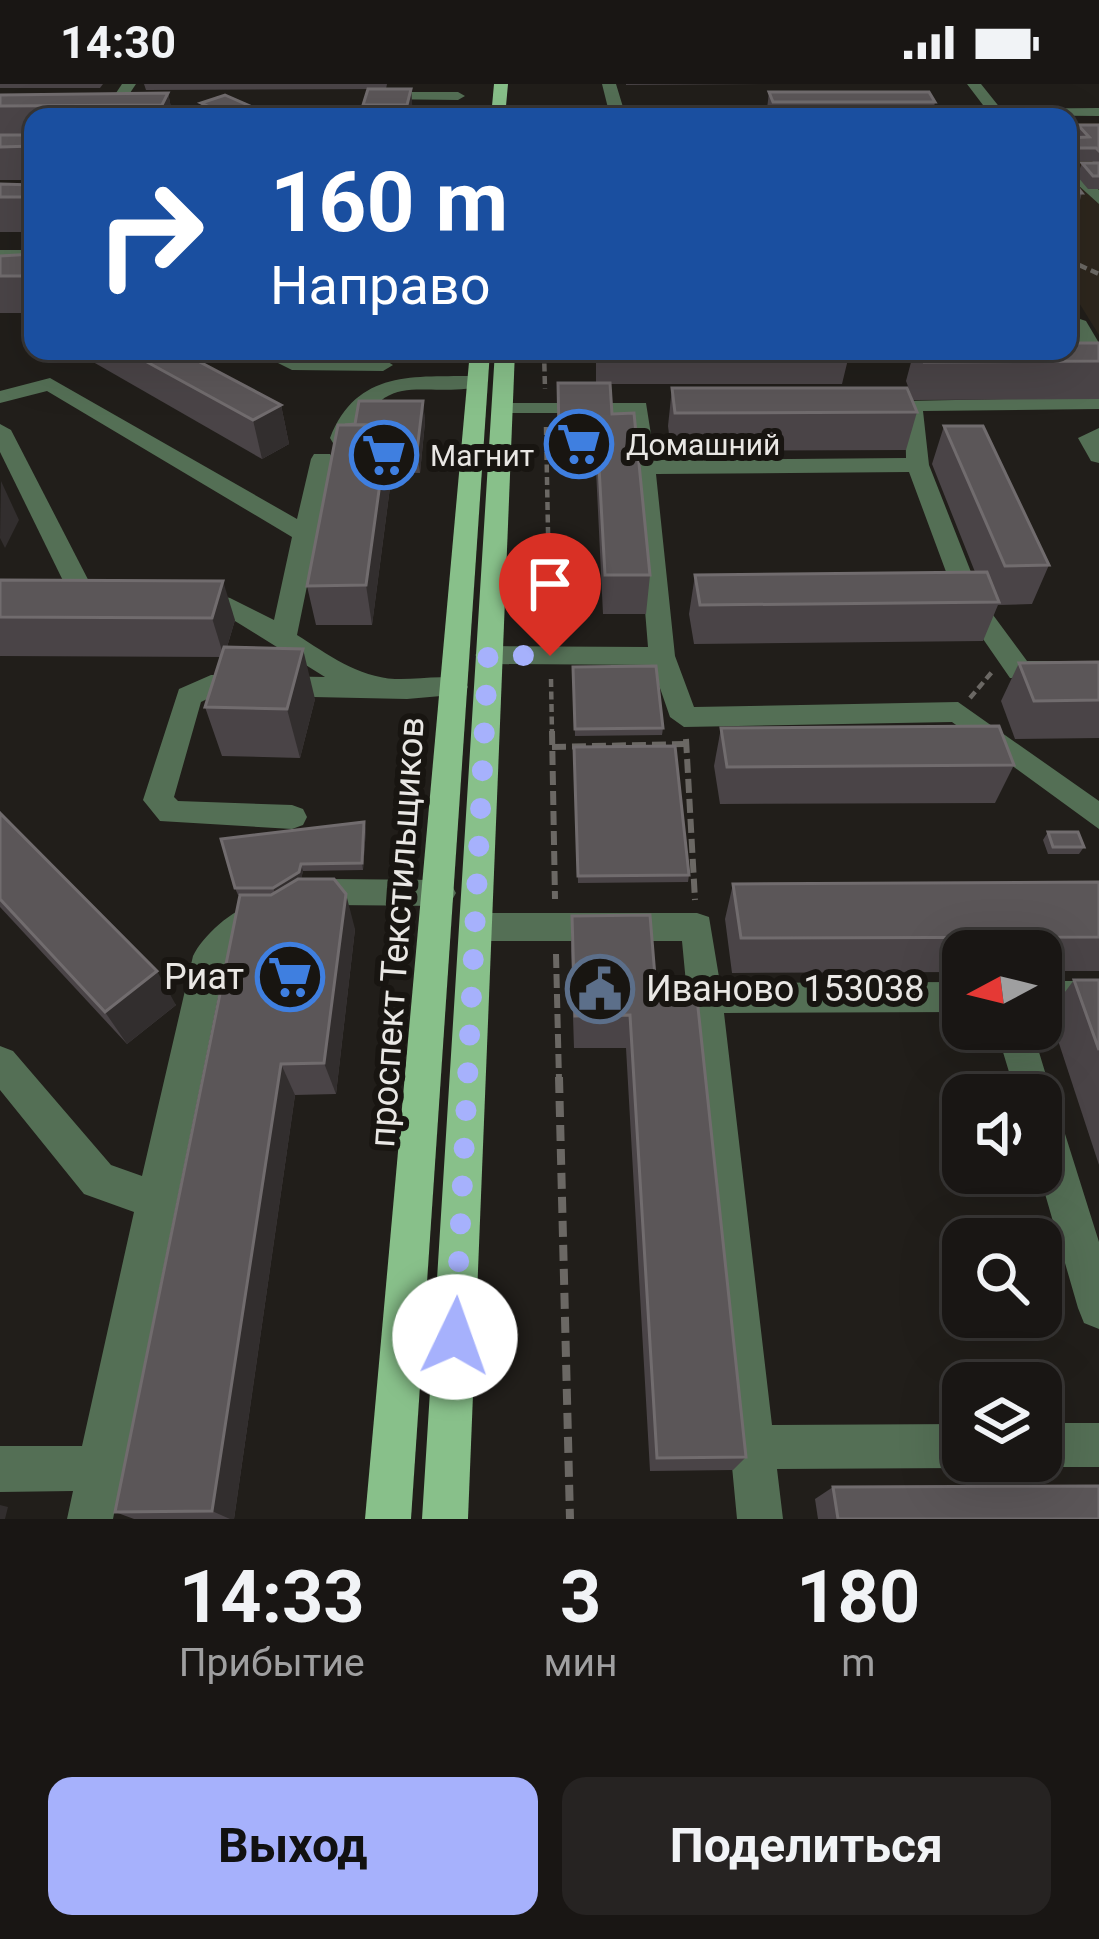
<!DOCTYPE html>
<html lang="ru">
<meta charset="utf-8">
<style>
body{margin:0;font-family:Roboto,sans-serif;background:#262322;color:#f1f3f6;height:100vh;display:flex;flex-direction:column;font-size:45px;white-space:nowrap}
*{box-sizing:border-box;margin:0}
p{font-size:39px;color:#9f9fa0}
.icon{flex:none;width:66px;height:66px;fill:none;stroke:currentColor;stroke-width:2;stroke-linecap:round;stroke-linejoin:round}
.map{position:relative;height:1435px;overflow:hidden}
.side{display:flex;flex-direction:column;background:#191614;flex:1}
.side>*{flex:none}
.guide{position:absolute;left:24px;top:24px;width:1053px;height:252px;border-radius:24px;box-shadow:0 12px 48px #0002,0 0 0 3px #373534;background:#1a4fa0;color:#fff;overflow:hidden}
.needle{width:78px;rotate:263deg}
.buttons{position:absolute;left:942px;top:846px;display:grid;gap:24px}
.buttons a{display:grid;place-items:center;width:120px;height:120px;border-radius:24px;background:#191614;box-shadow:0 12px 48px #0002,0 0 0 3px #373534;font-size:60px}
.pin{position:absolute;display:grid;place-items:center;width:102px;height:102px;color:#fff;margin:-123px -51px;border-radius:50% 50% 50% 0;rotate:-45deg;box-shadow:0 0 12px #0007}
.pin .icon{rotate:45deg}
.me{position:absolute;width:132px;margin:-66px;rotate:3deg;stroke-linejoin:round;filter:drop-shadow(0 0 9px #0008)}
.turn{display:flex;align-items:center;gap:42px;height:252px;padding:0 48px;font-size:54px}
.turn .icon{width:156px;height:156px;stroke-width:2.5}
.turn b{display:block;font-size:84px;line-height:102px}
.eta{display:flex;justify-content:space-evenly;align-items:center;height:204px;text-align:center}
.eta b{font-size:72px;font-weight:700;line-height:84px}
.primary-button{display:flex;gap:24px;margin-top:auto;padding:24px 48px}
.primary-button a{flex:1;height:138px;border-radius:24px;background:#a6b1fc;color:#111;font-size:48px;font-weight:700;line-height:138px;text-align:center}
.primary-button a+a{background:#262322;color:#f1f3f6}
.status{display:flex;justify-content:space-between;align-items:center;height:84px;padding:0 60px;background:#191614;direction:ltr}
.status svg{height:33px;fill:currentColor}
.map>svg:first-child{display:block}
.built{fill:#2d261d}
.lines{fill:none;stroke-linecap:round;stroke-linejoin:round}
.path-far2{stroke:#6b6864;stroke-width:4.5;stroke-dasharray:8 4.5;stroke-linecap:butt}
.path-far1{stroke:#6b6864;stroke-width:6;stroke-dasharray:14 6;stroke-linecap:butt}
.path{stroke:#6b6864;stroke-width:8;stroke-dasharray:16 8;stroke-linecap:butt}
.minor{fill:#546f55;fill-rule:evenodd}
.major{fill:#88c08a;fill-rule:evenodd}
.wall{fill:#4a4447}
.shaded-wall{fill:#322e2e}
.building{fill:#5b5658;stroke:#716c6e;stroke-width:3}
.route{stroke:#a6b1fc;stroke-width:21;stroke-dasharray:0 37.8}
.labels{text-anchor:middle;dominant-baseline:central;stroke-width:12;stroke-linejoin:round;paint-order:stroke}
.far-poi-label{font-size:30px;fill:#e9e7e4;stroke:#181511;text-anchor:start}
.street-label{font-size:36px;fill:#e9e7e4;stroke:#181511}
.poi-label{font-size:36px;fill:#e9e7e4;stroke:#181511;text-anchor:end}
</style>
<div class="status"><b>14:30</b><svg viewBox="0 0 49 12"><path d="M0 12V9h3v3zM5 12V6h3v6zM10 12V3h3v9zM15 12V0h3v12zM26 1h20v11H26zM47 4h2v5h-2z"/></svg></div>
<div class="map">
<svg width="1099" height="1435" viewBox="0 0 1099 1435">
<rect width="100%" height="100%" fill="#211e1a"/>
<polygon class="built" points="1068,39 1099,39 1099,251 1068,201"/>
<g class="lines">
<g class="path-far2">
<polyline points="1068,176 1099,190"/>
<polyline points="544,267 545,305"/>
<polyline points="546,343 550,551"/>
<polyline points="551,595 552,650"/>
<polyline points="970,614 992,588"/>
</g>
<g class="path-far1">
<polyline points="552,647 555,815"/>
<polyline points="686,655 695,816"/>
<polyline points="552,663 686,660"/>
<polyline points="556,870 559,996"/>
</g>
<polyline class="path" points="559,993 570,1435"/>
<g class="minor">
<polygon points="122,0 136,0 114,33 100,33"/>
<polygon points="602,0 616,0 626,33 425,33 432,29 609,28"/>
<polygon points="967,0 981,0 1001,25 1099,24 1099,32 888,30 895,26 986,25"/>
<polygon points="378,8 458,8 465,12 458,16 373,15"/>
<polygon points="1099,48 1099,56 1068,57 1068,49"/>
<polygon points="1068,78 1099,106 1099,120 1068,92"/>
<rect x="0" y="166" width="33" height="10"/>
<polygon points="1068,231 1086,237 1099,259 1099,281 1092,279 1068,243"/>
<polygon points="273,267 293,267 296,274 383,275 393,281 383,287 292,286 274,277"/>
<path d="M477,292L487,298L484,302C413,316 391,281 349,359H333L330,354C357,285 414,293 477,292Z"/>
<path d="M50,294L297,435L311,375L314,370H330L333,375L297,551C327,570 358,593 395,595C418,596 442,590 464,596L468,603L464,610L407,615L215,611L201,618L174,713L178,717L292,721L303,725L307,733L303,741L292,745L160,737L143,716L179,605L211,591L325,593L235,537L186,519L182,513L195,505L230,514L274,536L292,453L47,307L0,319V307Z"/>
<polygon points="1099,313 1099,325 923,327 929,381 982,516 1027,577 1099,577 1099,595 1010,594 963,526 950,518 955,512 909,388 656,390 675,572 694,623 958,618 1099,717 1099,745 952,638 684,643 670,633 652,581 488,580 475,571 488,562 648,563 629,329 503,329 496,327 496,319 646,319 655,376 906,374 905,317"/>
<polygon points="0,340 11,346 96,511 92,517 83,519 70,511 0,368"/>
<polygon points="1099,344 1099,379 1091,377 1078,354"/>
<polygon points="331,795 440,796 451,800 456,809 451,818 440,822 334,821 309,832 298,828 293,818 298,808"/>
<path d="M263,816L275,820L279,830L275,840L263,844L225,879L113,1435H67L73,1407L0,1408V1362H82L134,1128L84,1110L0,1006V962L13,967L111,1081L142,1092L193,872C204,849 238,821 263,816Z"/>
<polygon points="476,829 697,829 709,833 720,899 963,898 963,928 724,929 772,1341 963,1340 963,1377 979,1378 963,1384 777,1385 783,1435 737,1435 682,857 476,857 464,853 460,843 464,833"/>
<rect x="1041" y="897" width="58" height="30"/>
<polygon points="996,945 1032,945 1052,1011 1049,1019 1060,1034 1099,1158 1099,1245 1084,1239 1078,1224 1039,1089 1041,1011 1016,1011"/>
<polygon points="1041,1339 1099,1339 1099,1383 1041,1383 1026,1377 1041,1377"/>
</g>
<g class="major">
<polygon points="494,0 508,0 505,33 491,33"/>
<polygon points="470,267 490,267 411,1435 365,1435"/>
<polygon points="495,267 515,267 468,1435 422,1435"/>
</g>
</g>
<g class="wall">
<polygon points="0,0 103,0 100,4 0,4"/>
<polygon points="144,0 387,0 386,5 146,6"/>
<polygon points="626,0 769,0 626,1"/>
<polygon points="411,5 413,33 365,33 363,21"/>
<polygon points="769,8 935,18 932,33 766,33"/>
<polygon points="168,9 173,33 33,33 33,96 0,96 0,11"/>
<polygon points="201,19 275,33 204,33"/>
<polygon points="1078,41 1099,41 1099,105 1088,105 1077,92 1082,79 1094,79 1092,77 1068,77 1068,54 1074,54"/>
<polygon points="0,100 33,101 33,148 0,148"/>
<polygon points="1068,100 1082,109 1080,116 1068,116"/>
<polygon points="33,170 33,229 0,229 0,172"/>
<polygon points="1099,259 1099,315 913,316 906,297 914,267 1068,267"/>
<polygon points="74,267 179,267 281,321 289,360 262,375"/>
<polygon points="596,267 850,267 842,300 610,300 612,330 650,491 646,530 603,530 596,386 559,386 558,299 596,299"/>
<polygon points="672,304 917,328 906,366 671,367 668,342"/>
<polygon points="423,317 425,338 420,389 392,388 372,541 316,541 307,502 355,340"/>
<polygon points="944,342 1049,481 1032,520 998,521 983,557 694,560 689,530 695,491 975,488 932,380"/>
<polygon points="0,496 235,536 227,563 315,615 300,674 222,672 205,623 221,573 0,572"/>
<polygon points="1099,578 1099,654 1015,655 1001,617 1019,579"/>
<polygon points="573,583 663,644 662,651 575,652"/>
<polygon points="721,644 1014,681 995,719 720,720 714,682"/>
<polygon points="574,663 689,791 688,798 578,799"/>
<polygon points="0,729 176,921 127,960 0,823"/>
<polygon points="366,745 363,786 303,787 301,795 355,845 336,1010 295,1011 234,1435 134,1435 115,1428 240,811 238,811 235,804"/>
<polygon points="1048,748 1084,763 1079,770 1048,770 1043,756"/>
<polygon points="1099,798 1099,887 1041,887 1041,867 963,867 963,888 732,889 725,835 733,800"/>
<polygon points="572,832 656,905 746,1373 733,1386 650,1387 626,964 574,964 571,867"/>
<polygon points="1074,896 1099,896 1099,1081 1049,929"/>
<polygon points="833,1403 1099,1435 818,1435 815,1415"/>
</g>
<g class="shaded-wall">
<polygon points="411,5 413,33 408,33 407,21"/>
<polygon points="168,9 173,33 165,33 162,21"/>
<polygon points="423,317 425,338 420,389 417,367"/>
<polygon points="281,321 289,360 262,375 253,336"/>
<polygon points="388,341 392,388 372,541 366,501"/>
<polygon points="1,397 19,436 5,464 0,454"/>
<polygon points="223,497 235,536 224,573 212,534"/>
<polygon points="303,565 315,615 300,674 287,625"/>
<polygon points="364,738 366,745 363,786 362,779"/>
<polygon points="301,780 303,787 301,795 276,811 273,804"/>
<polygon points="346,810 355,845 336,1010 324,979"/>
<polygon points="157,887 176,921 127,960 105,928"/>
<polygon points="281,980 295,1011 234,1435 230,1435 212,1427"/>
<polygon points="0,1421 8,1423 5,1435 0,1435"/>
</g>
<g class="building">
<polygon points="368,5 411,5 407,21 363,21"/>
<polygon points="769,8 929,8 935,18 773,18"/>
<polygon points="168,9 162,21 0,22 0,11"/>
<polygon points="225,11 275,33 232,33 201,19"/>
<polygon points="582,25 749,25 752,33 583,33"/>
<polygon points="1078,41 1099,41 1099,67 1096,64 1072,64 1068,60 1068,54 1089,53"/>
<polygon points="0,51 33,51 33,62 0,63"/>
<polygon points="1082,79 1099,79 1099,92 1093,92"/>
<polygon points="0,100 33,101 33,113 0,113"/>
<polygon points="1068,100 1075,100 1082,109 1068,109"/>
<polygon points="33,170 33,192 0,192 0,172"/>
<polygon points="1068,259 1099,259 1099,277 924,278 919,267 1068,267"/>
<polygon points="127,267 179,267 281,321 253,336"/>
<polygon points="558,299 610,299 612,330 634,329 650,491 605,491 597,347 559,347"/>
<polygon points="672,304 907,304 917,328 675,329"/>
<polygon points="359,317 423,317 417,367 389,367 388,341 345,341 355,340"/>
<polygon points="338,341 388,341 366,501 307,502"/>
<polygon points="944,342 983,342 1049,481 1005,482"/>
<polygon points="987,488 999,518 700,521 695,491"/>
<polygon points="0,496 223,497 212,534 0,533"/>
<polygon points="224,563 303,565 287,625 205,623"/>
<polygon points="1099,578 1099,616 1034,617 1019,579"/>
<polygon points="656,582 663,644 575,645 573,583"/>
<polygon points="999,642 1014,681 727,683 721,644"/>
<polygon points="675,662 689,791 578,792 574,663"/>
<polygon points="0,729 157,887 105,928 0,815"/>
<polygon points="364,738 362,779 301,780 299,788 273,804 235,804 221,755"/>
<polygon points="1048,748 1078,748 1084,763 1053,763"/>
<polygon points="298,795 334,795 346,810 324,979 281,980 212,1427 115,1428 240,811 271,811"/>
<polygon points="1099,798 1099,853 741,854 733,800"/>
<polygon points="650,831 656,905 696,905 746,1373 657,1374 630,931 575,932 572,832"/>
<polygon points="1074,896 1099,896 1099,966"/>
<polygon points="1099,1402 1099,1435 838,1435 833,1403"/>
</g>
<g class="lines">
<polyline class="route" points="455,1253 488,571 550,572"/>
</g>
<defs>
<g id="supermarket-ring" transform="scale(3.45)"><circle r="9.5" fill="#181511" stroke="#3f7fe0" stroke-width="1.5"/><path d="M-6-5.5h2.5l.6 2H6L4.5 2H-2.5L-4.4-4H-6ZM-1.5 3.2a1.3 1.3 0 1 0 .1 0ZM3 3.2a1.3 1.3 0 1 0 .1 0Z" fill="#3f7fe0"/></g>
<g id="civic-ring" transform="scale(3.45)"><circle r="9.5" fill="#181511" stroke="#5c6f8a" stroke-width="1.5"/><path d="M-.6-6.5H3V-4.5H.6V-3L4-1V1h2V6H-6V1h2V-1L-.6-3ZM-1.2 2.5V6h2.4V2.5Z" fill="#5c6f8a"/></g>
</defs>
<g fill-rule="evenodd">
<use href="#supermarket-ring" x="579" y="360"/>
<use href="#supermarket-ring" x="384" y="371"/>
<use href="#supermarket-ring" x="290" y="893"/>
<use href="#civic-ring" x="600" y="905"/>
</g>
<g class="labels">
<g class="far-poi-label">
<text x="626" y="360">Домашний</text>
<text x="430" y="371">Магнит</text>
</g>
<g class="street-label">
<text transform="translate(397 848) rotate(-86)">проспект Текстильщиков</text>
</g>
<g class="poi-label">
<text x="244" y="893">Риат</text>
<text x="646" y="905" text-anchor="start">Иваново 153038</text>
</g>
</g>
</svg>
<div class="buttons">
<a><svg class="needle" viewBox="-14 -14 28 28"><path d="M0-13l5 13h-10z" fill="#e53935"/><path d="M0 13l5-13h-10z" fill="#9f9fa0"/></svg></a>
<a><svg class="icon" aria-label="sound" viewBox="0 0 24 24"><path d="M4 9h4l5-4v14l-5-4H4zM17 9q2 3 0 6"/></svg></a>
<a><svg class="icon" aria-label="search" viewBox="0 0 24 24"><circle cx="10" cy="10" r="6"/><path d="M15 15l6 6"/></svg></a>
<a><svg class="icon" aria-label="layers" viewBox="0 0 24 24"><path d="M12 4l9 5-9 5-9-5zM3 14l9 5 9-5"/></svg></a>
</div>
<div class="pin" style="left:550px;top:572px;background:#d93025"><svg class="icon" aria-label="arrive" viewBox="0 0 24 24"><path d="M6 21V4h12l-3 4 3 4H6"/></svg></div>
<svg class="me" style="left:455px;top:1253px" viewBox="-20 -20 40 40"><circle r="19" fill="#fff"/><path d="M0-13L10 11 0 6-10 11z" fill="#a6b1fc"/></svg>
<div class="guide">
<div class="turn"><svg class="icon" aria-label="right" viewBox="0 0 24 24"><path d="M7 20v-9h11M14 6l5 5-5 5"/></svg><div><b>160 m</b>Направо</div></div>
</div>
</div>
<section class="side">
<div class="eta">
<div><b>14:33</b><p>Прибытие</p></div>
<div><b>3</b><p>мин</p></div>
<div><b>180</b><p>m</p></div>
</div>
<div class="primary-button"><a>Выход</a><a>Поделиться</a></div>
</section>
